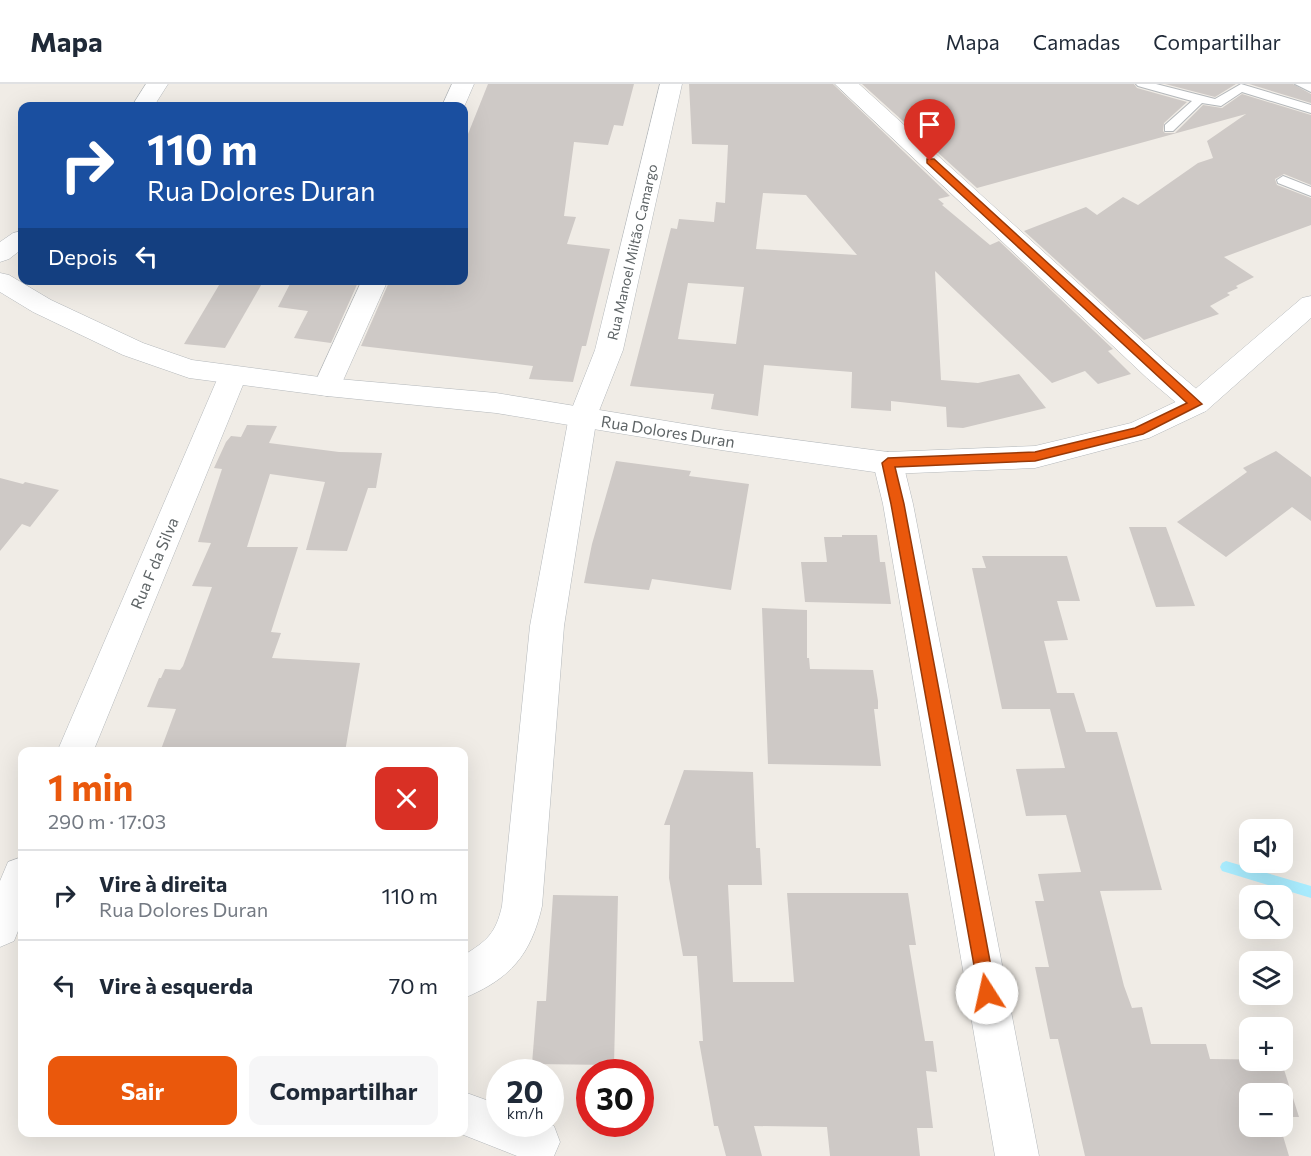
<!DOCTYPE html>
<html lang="pt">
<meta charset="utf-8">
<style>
body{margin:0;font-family:Commissioner,sans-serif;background:#f6f6f7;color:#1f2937;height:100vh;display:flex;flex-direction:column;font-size:22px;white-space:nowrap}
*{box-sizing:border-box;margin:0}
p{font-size:20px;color:#747a83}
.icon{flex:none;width:33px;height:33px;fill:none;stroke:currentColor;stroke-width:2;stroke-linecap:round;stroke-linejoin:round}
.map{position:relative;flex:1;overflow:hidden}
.details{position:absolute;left:18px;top:663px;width:450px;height:390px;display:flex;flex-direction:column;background:#fff;border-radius:12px;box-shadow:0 6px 24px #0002}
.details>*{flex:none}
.top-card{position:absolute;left:18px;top:18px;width:450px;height:183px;border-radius:12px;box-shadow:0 6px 24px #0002;background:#1a4fa0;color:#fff;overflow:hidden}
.buttons{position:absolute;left:1239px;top:735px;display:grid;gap:12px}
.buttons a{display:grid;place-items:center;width:54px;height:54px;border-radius:12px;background:#fff;box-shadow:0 6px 24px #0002;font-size:30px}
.speed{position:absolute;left:486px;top:975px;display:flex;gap:12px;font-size:30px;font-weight:700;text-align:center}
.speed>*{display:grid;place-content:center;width:78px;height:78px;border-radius:50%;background:#fff;box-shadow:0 6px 24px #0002;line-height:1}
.speed small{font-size:15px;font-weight:400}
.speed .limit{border:9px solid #d22;background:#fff;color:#111}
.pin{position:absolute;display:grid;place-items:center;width:51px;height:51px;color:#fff;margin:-62px -26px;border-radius:50% 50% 50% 0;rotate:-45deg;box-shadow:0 0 6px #0007}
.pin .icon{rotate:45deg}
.me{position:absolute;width:66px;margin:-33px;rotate:350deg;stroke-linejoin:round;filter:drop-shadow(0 0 4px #0008)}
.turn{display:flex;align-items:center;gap:21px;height:126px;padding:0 30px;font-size:27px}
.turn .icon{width:78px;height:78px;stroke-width:2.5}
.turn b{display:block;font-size:42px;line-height:51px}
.then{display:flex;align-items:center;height:57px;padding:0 30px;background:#0003;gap:12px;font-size:22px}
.round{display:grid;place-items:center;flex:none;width:63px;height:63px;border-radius:12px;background:#f6f6f7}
.head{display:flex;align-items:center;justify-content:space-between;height:102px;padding:0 30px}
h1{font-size:36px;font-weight:700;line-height:45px;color:#ea580c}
.cta{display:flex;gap:12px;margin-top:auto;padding:12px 30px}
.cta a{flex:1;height:69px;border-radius:12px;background:#ea580c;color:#fff;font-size:24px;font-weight:700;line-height:69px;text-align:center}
.cta a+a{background:#f6f6f7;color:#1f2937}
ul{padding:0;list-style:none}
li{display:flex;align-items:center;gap:18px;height:90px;padding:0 30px;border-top:2px solid #e0e1e3}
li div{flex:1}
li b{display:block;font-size:22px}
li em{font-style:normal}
header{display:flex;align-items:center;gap:36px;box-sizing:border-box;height:84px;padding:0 30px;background:#fff;border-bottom:2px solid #e0e1e3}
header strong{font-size:28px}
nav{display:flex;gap:33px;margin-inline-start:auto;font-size:21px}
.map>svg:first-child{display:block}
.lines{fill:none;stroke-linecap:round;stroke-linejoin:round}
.stream{fill:#a9ecfe;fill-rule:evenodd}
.building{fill:#cec9c6;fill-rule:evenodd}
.service-casing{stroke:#b4b8bb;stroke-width:2}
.minor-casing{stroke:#b4b8bb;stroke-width:1}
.tertiary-casing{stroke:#b4b8bb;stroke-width:1}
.service{fill:#fff;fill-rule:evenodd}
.minor{fill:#fff;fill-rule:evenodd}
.tertiary{fill:#fff;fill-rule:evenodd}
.route{fill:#ea580c;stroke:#983908;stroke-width:1.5}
.labels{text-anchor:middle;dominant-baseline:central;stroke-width:4.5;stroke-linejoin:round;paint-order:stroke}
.far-street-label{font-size:14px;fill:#5e6466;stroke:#fff}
.street-label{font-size:16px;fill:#5e6466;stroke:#fff}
</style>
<header>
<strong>Mapa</strong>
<nav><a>Mapa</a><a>Camadas</a><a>Compartilhar</a></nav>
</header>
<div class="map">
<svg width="1311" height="1072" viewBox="0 0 1311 1072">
<rect width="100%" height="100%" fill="#f0ece6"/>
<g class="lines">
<polygon class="stream" points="1226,777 1311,802 1311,814 1222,787 1220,783 1222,779"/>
</g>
<g class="building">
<polygon points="488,0 634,0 623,42 614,41 608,61 574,58 564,132 576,133 567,160 610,165 586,262 582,262 573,298 529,295 533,282 361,262 390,196 464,196 464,60"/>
<path d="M689,0H833L950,112L938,115L944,120L942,121L990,161L999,157L1113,265L1108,267L1131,290L1098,300L1085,287L1052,299L935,187L941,296L978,299L1019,290L1046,324L963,344L947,343L946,323L891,317V327L851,324L852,288L764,281L758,332L711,325L714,310L630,302L671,144L677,145L679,135L714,138L716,118L725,119L728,61L692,60ZM763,109L806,111L857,171L756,165ZM688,199L744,203L736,260L678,255Z"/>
<polygon points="862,0 1134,0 1137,4 1187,18 1164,39 1163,47 1165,49 1175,49 1203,21 1222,24 1242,10 1311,31 1311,101 1284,90 1275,95 1277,101 1311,114 1311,141 1224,173 1254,193 1236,202 1238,204 1227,209 1230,211 1210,222 1219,230 1144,256 1024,147 1086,123 1097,131 1123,113 1138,121 1198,79 1213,74 1207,57 1246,30 977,104"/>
<polygon points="1165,0 1236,0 1215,13"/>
<polygon points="1249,0 1293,0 1311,10 1311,19"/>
<polygon points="222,196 264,196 225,264 184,260"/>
<polygon points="292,196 359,196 331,259 294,254 308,227 278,223"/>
<polygon points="247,341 277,342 269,359 339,368 382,369 376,404 368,404 347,467 306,466 325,398 270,390 247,463 298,463 271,548 281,549 272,574 360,579 345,668 160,668 176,625 147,623 159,594 161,594 165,585 180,586 183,582 212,503 192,502 211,459 198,458 222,385 214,384 226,358 231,352 241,353"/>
<polygon points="1276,367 1311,393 1311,437 1292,423 1226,473 1177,438 1247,388 1243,384"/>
<polygon points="616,377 691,387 689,392 749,400 731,506 652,495 649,506 584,499 592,460"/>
<polygon points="0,394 23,400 25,398 59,406 30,443 22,440 0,467"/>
<polygon points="1129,443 1166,443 1195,522 1156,523"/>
<polygon points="842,451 877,451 880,478 885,478 891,520 805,518 801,478 827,478 824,453 842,453"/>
<polygon points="982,472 1067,472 1080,517 1057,517 1068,556 1044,557 1057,609 1074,609 1086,648 1117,648 1162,806 1100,807 1124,902 1132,924 1142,923 1151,960 1206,960 1210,975 1281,976 1299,1033 1282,1033 1282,1010 1250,1010 1250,1042 1280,1042 1289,1072 1085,1072 1058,955 1050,955 1035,883 1049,883 1035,817 1044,817 1038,790 1081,788 1066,731 1026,732 1016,685 1065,684 1050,625 1002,625 972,484 986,484"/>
<polygon points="762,524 807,526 807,574 809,574 810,585 873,586 878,617 878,625 874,625 881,682 768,680"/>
<polygon points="684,686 753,688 756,764 760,764 762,801 728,801 733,898 794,898 787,809 908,809 916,861 909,861 925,957 933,957 937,988 926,987 933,1044 917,1044 920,1072 830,1072 827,1043 754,1042 762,1072 726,1072 718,1042 714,1042 699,957 703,957 697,872 683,872 669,794 670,741 664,741"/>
<polygon points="553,811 618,812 614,981 532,980 537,917 546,917"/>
</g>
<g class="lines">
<g class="service-casing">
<g id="service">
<polygon points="1136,0 1156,0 1215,15 1241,0 1311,21 1311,29 1242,8 1221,22 1202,19 1173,47 1165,47 1165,41 1192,17 1138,2"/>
<polygon points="1295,0 1311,0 1311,8"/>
<polygon points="1283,92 1311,103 1311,112 1278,99 1277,96"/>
</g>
</g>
<g class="minor-casing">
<g id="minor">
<polygon points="146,0 168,0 154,22 132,22"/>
<polygon points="452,0 474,0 464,23 442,22"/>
<path d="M660,0H682L623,266L597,332L564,542L542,822C531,871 510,895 464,914V871C487,857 496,849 502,822L530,542L569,332L595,266Z"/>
<polygon points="835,0 859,0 1167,280 1206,313 1210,320 1206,327 1196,330 1186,327 1147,294"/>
<polygon points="22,147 22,165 9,175 0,178 0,158 13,149"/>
<polygon points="362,196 388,196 337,310 327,312 317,310 313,303"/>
<polygon points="233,282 243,284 247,291 93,668 57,668 219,291 223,284"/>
<polygon points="888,368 898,372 903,379 913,420 1039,1072 995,1072 883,420 873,379 878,372"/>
<polygon points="22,773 22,837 14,857 0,863 0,797 8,778"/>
<polygon points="464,1008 500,1021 500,1040 547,1040 554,1042 560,1058 554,1072 517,1072 456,1048 464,1048"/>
</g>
</g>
<g class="tertiary-casing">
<polygon id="tertiary" points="0,189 9,191 51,216 143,259 192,276 327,294 496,309 721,346 888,368 1035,362 1131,339 1186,313 1302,214 1311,212 1311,234 1206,327 1149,354 1035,384 888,390 721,366 496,329 327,312 189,294 123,271 33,228 0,208"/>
</g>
<use href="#service" class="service"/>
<use href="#minor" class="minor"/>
<use href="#tertiary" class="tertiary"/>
</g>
<polygon class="route" points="927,75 934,75 1202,320 1143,350 1035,377 895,383 904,420 996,909 993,915 987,917 981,915 979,909 891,420 882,379 888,374 1035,368 1135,344 1187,319 927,79"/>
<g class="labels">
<g class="far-street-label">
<text transform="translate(632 168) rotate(-77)">Rua Manoel Miltão Camargo</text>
</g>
<g class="street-label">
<text transform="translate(668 347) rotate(9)">Rua Dolores Duran</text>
<text transform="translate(154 479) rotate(-67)">Rua F da Silva</text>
</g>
</g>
</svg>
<div class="buttons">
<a><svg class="icon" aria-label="sound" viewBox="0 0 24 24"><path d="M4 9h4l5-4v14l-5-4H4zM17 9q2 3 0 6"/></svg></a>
<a><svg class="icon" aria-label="search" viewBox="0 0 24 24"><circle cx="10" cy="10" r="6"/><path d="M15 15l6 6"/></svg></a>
<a><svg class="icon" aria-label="layers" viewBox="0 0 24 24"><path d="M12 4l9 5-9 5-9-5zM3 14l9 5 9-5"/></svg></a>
<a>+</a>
<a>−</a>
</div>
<div class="speed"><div>20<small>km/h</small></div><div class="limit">30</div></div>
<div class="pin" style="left:930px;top:77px;background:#d93025"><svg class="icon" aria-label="arrive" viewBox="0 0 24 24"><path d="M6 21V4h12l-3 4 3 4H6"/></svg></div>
<svg class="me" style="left:987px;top:909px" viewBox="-20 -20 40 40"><circle r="19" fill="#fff"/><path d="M0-13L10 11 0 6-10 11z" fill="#ea580c"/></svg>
<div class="top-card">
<div class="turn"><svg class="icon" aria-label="right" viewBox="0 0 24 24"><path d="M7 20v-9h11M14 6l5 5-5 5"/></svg><div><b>110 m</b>Rua Dolores Duran</div></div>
<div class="then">Depois<svg class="icon" aria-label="left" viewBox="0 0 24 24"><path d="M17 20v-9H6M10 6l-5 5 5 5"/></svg></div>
</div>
<section class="details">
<div class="head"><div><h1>1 min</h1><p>290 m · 17:03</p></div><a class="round" style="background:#d93025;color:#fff"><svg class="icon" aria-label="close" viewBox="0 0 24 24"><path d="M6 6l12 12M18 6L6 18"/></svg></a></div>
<ul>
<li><svg class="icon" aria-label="right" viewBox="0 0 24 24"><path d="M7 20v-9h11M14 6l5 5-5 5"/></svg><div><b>Vire à direita</b><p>Rua Dolores Duran</p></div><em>110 m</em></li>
<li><svg class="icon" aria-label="left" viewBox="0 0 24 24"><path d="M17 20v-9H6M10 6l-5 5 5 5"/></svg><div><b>Vire à esquerda</b></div><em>70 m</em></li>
</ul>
<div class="cta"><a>Sair</a><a>Compartilhar</a></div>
</section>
</div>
